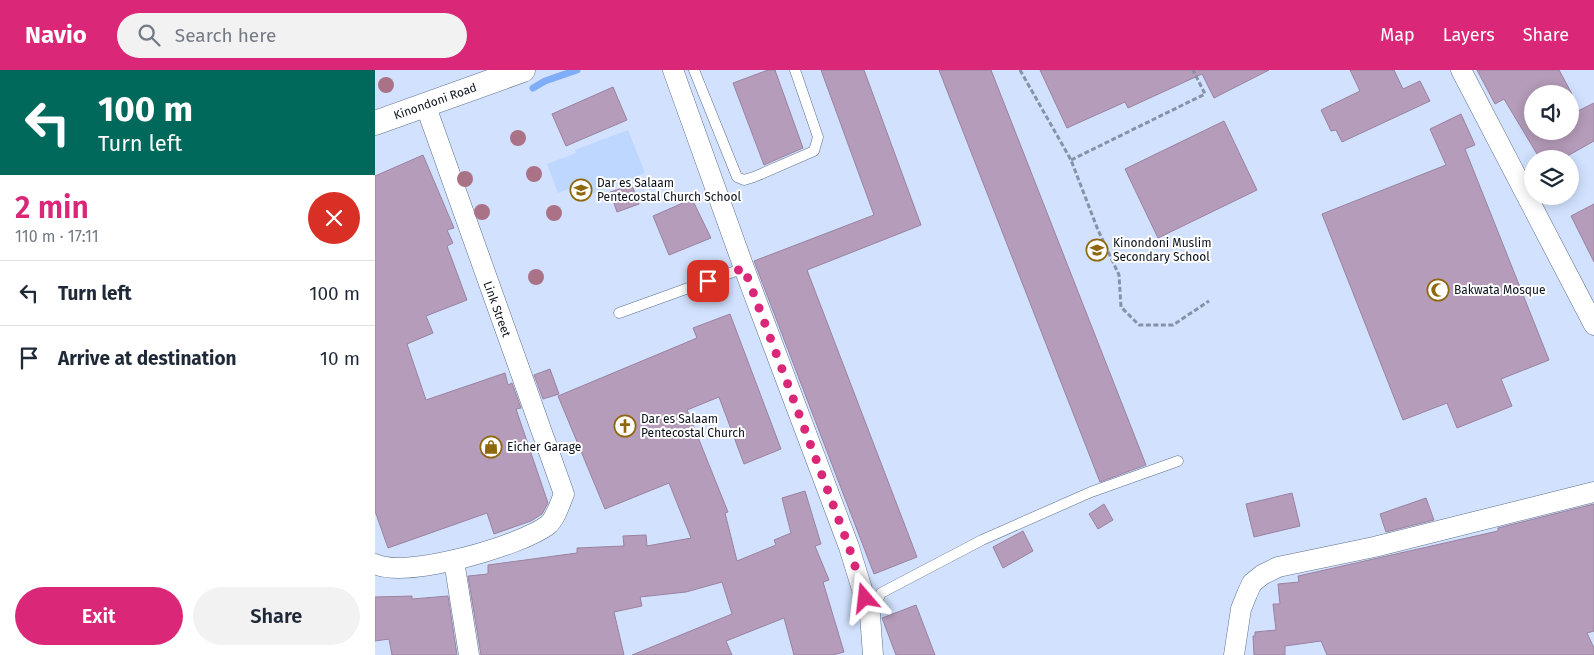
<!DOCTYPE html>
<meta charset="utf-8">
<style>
body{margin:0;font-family:"Fira Sans",sans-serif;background:#f2f2f3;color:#1f2937;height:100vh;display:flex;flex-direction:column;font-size:19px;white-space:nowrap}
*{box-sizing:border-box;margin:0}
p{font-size:16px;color:#747a83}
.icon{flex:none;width:28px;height:28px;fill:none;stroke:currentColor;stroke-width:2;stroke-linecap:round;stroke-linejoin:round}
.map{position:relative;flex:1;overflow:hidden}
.details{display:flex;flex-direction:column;background:#fff;width:375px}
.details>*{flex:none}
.banner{background:#00695c;color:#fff;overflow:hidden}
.buttons{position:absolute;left:1149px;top:15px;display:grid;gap:10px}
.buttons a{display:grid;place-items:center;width:55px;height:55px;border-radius:50%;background:#fff;box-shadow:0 2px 12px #0003;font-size:25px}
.pin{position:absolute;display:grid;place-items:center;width:42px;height:42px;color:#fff;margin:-21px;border-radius:10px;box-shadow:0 2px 8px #0006}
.me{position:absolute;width:55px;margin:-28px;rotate:343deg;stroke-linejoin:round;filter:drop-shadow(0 0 4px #0008)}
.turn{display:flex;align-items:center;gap:18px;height:105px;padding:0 15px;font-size:22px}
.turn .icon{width:65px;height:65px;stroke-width:2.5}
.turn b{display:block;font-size:35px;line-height:42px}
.round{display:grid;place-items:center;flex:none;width:52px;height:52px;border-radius:26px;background:#f2f2f3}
.headline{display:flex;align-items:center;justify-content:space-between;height:85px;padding:0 15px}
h1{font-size:30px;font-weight:600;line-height:38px;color:#db2777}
.cta{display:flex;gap:10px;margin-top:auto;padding:10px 15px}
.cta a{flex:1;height:58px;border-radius:30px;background:#db2777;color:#fff;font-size:20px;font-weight:600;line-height:58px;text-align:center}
.cta a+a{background:#f2f2f3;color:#1f2937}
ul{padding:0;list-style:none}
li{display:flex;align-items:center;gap:15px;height:65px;padding:0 15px;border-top:1px solid #e0e1e3}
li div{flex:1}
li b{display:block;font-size:19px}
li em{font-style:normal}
header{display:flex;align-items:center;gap:30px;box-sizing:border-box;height:70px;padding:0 25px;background:#db2777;color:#fff}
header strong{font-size:24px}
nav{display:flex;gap:28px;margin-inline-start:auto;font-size:18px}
.search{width:350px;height:45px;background:#f2f2f3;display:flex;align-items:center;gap:12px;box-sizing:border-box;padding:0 18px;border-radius:28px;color:#747a83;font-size:19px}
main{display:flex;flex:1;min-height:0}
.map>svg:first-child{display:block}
.built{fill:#bed7ff}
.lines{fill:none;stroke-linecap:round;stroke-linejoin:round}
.stream{stroke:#80adf8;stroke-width:7}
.building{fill:#b59cba;stroke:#9a82a0}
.service-casing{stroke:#5d6f8d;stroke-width:11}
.minor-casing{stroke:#5d6f8d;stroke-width:21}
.tertiary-casing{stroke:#5d6f8d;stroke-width:25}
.path{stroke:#8692a8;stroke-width:3;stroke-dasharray:5 2.5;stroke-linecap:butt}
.service{stroke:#fff;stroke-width:10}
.minor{stroke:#fff;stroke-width:20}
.tertiary{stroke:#fff;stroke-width:24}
.tree{fill:#aa7287}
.route{stroke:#db2777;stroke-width:9;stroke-dasharray:0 16.2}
.labels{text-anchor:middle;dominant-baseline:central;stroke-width:4;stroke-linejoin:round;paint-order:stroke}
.street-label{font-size:12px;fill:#0b121d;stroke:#fff}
.poi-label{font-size:12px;fill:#0b121d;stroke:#fff;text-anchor:start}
</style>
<header>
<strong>Navio</strong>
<div class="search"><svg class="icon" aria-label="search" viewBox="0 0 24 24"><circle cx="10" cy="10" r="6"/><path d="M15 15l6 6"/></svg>Search here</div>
<nav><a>Map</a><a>Layers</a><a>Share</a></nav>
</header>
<main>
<section class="details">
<div class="banner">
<div class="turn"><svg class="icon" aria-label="left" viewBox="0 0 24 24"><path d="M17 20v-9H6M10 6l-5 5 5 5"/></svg><div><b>100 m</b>Turn left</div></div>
</div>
<div class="headline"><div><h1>2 min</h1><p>110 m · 17:11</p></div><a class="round" style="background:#d93025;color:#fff"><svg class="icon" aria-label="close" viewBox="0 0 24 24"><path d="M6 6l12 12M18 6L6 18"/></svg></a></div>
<ul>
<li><svg class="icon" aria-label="left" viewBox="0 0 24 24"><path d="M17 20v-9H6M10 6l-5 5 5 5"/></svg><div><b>Turn left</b></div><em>100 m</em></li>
<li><svg class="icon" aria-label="arrive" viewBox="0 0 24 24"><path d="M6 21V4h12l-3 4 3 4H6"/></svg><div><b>Arrive at destination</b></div><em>10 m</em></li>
</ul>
<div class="cta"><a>Exit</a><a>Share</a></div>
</section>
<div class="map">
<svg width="1219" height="585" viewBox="0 0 1219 585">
<rect width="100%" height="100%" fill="#d2e2fe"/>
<polygon class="built" points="253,60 270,103 214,125 209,113 183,123 172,94 201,83 200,80"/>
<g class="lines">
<polyline class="stream" points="158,18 170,11 202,0"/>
</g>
<g class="building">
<polygon points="393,0 400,0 428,78 389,95 358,13"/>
<polygon points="446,0 489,0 546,155 432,200 542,487 499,504 379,191 499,145"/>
<polygon points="564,0 616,0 771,395 725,412"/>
<polygon points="665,0 894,0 839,28 827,4 753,38 750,32 692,58"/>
<polygon points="975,0 1019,0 1028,19 1045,11 1055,31 967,72 961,60 956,61 946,40 985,21"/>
<polygon points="1102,0 1184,0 1197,24 1158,24 1158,61 1195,61 1195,45 1219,33 1219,71 1187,89 1165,89 1129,29 1120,34"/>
<polygon points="238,17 252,50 191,76 177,44"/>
<polygon points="1086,44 1100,75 1090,79 1174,290 1126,309 1137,336 1082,358 1072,333 1028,350 947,144 1071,95 1055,59"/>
<polygon points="849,51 882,120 783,168 750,99"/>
<polygon points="48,85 79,158 72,160 78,173 72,176 92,230 51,246 58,263 32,274 51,330 130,303 133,315 137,313 146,338 141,339 173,433 167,444 156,451 119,464 112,443 13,478 0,441 0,106"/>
<polygon points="257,115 264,134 242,142 235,122"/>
<polygon points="317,129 336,168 294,185 278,146"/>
<polygon points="1219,134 1219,192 1196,146"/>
<polygon points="355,244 406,379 369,394 344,327 312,340 353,442 350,443 362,491 401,475 399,470 416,463 407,428 430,421 446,474 440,476 454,510 448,512 469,582 458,585 419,585 409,548 351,571 357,585 257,585 357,544 347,512 311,522 265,527 267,536 239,542 249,585 106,585 93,506 113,504 113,495 202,483 202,478 249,476 248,466 271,465 272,476 316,468 294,413 230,439 183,326 322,268 318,258"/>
<polygon points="175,299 184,324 168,329 159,305"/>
<polygon points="917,423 925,456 879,467 871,434"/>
<polygon points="1051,428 1059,450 1011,462 1005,444"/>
<polygon points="729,434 738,450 723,459 714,444"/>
<polygon points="1219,434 1219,561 1212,563 1219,578 1219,585 952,585 946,571 910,576 910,585 879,585 878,566 880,566 880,562 901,560 898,534 905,534 903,514 924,512 923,506 1123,461 1123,458"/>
<polygon points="648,461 658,481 628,498 618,477"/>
<polygon points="37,526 37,529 73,526 82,585 17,585 14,569 0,571 0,527"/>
<polygon points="541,535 560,585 521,585 507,548"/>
</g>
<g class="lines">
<g class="service-casing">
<g id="service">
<polyline points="319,0 362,107 369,110 379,107 439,81 443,67 420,0"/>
<polyline points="244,243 369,198"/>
<polyline points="496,544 506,523 607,470 716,422 803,391"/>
</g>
</g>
<g class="minor-casing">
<g id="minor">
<polyline points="298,0 369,198 474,477 495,545 498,585"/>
<polyline points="1086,0 1219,255"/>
<polyline points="79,491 94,585"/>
<path d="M0,494C31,509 145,476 173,455C181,448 185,433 189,424L50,34"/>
<polyline points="859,585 866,539 872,524 877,513 887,505 903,497 999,477 1219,422"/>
</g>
</g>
<g class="tertiary-casing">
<g id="tertiary">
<path id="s1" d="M0,53L148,0"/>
</g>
</g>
<g class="path">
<polyline points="645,0 696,90 723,160 744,205 746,237 764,255 798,255 834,231"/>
<polyline points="696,90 830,24 818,0"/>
</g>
<use href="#service" class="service"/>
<use href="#minor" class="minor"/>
<use href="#tertiary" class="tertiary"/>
</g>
<g class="tree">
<circle cx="11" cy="15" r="8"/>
<circle cx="143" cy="68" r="8"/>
<circle cx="159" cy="104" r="8"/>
<circle cx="90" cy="109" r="8"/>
<circle cx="107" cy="142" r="8"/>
<circle cx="179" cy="143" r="8"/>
<circle cx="161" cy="207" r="8"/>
</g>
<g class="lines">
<polyline class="route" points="333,211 369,198 474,477 490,528"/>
</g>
<defs>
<g id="school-ring" transform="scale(1.125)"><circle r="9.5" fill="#fff" stroke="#8f670d" stroke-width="1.5"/><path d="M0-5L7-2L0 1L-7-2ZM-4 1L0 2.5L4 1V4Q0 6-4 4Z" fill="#8f670d"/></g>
<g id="mosque-ring" transform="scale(1.125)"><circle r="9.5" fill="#fff" stroke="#8f670d" stroke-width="1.5"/><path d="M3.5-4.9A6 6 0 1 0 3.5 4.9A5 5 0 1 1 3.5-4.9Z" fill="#8f670d"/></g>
<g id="church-ring" transform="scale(1.125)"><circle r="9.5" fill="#fff" stroke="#8f670d" stroke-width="1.5"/><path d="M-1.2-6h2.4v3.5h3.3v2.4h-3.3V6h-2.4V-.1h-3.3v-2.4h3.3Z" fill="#8f670d"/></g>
<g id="shop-ring" transform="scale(1.125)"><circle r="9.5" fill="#fff" stroke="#8f670d" stroke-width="1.5"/><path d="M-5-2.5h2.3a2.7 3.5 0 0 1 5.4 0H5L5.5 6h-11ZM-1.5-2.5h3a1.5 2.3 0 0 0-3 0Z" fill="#8f670d"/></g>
</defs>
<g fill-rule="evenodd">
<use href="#school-ring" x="206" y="120"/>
<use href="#school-ring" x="722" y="180"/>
<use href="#mosque-ring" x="1063" y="220"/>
<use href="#church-ring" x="250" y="356"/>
<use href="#shop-ring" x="116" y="377"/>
</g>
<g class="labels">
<g class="street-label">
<text stroke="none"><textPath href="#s1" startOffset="64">Kinondoni Road</textPath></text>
<text transform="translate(122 239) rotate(70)">Link Street</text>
</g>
<g class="poi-label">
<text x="222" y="113">Dar es Salaam<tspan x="222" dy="14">Pentecostal Church School</tspan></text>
<text x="738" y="173">Kinondoni Muslim<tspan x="738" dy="14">Secondary School</tspan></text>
<text x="1079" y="220">Bakwata Mosque</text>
<text x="266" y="349">Dar es Salaam<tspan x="266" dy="14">Pentecostal Church</tspan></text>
<text x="132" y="377">Eicher Garage</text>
</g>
</g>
</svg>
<div class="buttons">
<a><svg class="icon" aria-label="sound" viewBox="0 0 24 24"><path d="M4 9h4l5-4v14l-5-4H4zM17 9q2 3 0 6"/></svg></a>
<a><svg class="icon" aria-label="layers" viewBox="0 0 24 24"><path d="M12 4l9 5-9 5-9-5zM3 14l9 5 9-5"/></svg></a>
</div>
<div class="pin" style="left:333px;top:211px;background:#d93025"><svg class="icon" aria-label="arrive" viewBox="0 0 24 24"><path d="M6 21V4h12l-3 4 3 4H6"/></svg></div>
<svg class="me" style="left:490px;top:528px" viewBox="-20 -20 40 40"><path d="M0-17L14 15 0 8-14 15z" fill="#db2777" stroke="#fff" stroke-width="4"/></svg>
</div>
</main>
